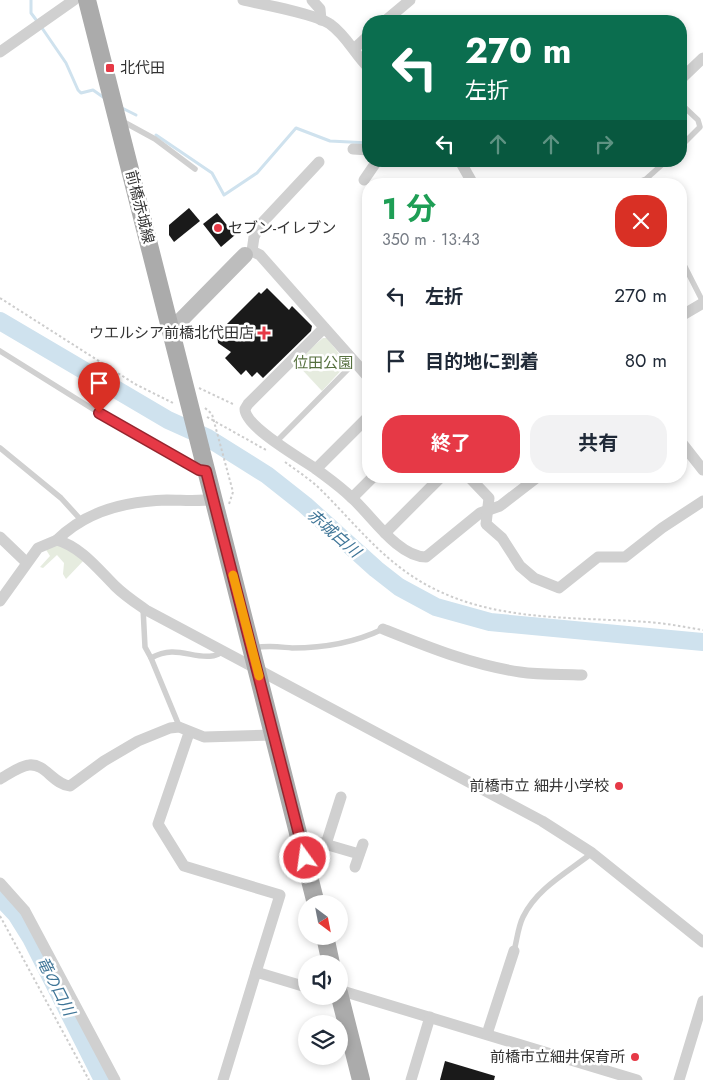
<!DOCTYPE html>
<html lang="ja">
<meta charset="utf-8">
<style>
body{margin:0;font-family:Jost,"Noto Sans JP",sans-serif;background:#f2f2f3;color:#1f2937;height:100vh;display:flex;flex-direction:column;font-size:19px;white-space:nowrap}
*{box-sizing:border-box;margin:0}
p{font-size:16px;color:#747a83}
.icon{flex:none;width:28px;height:28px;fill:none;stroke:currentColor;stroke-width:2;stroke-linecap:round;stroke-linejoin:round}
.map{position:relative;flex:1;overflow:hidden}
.panel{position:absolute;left:362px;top:178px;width:325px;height:305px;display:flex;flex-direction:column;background:#fff;border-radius:20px;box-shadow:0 2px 8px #0003}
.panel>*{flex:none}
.hud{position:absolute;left:362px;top:15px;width:325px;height:152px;border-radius:20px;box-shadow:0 2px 8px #0003;background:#0b6e4f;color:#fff;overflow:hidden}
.needle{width:32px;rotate:148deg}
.tools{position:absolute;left:298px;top:895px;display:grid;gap:10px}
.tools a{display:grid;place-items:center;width:50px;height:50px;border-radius:50%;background:#fff;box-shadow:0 2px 8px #0003;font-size:25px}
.pin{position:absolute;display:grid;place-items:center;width:42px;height:42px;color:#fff;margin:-51px -21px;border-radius:50% 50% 50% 0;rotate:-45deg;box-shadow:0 0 5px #0007}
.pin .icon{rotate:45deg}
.me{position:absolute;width:55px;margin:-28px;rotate:346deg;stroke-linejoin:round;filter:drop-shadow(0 0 4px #0008)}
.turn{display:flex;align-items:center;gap:18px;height:105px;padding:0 20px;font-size:22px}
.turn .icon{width:65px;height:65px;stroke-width:2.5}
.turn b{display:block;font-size:35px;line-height:42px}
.lanes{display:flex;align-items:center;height:48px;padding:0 20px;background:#0003;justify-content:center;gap:25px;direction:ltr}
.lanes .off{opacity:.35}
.round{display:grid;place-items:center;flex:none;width:52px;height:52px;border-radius:20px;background:#f2f2f3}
.summary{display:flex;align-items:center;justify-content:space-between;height:85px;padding:0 20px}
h1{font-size:30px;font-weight:700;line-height:38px;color:#1e9e55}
.action{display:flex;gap:10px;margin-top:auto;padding:10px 20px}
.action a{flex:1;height:58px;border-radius:20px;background:#e63946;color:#fff;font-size:20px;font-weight:700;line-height:58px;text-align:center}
.action a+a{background:#f2f2f3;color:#1f2937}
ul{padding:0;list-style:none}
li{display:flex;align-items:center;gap:15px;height:65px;padding:0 20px}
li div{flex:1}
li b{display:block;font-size:19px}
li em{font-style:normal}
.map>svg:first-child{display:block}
.green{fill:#e6ecdf}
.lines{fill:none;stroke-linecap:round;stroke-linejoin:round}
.stream{stroke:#cfe2ee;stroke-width:3}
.river{stroke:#cfe2ee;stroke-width:18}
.building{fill:#1a1a1a}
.path{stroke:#cdcdcd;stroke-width:2;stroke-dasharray:2.5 2.5;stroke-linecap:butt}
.lane{stroke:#d0d0d0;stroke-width:5.5}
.street{stroke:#d0d0d0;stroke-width:11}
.secondary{stroke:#bdbdbd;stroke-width:16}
.primary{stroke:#ababab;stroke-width:18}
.route-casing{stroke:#96252e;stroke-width:12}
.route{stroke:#e63946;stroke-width:9}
.slow{stroke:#f59e0b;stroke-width:9}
.poi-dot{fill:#e63946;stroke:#fff;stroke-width:2}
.labels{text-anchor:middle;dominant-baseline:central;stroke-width:5;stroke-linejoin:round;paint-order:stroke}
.poi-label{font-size:15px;fill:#333;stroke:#fff;text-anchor:end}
.street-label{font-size:15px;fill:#333;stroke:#fff}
.park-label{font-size:15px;fill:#56703f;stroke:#fff}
.water-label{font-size:16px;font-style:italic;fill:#3f7597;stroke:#fff}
</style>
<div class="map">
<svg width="703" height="1080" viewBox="0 0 703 1080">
<rect width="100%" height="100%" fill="#fff"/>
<g class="green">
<polygon points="323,338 327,338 347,364 322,391 295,362"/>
<polygon points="59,545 85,559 66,579 63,574 64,563 57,555 43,568 40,567 50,556 45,548"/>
</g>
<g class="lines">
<g class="stream">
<polyline points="31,0 31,13 37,21"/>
<polyline points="42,28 66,63 78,90 81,93 93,90 103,97"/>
<polyline points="122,108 136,115"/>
<polyline points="156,135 212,173 224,195 257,173 296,128 330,141 369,143"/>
</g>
<g class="river">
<polyline points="0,321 168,420 208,438 267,475 305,505 376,569 399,587 436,607 490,622 703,642"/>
<polyline points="0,897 16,914 31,938 103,1080"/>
</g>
</g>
<g class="building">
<polygon points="189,208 200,221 174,242 169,235 169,225"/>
<polygon points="217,213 235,235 221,247 203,224"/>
<polygon points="267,288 289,310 292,306 312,326 311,331 263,378 257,372 252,377 246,370 241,375 225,358 231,352 218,343 217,334 259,292 261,294"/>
<polygon points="445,1061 495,1076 494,1080 440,1080"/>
</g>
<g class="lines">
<g class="path">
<polyline points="0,298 135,384 175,404"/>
<polyline points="199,388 235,405"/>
<polyline points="205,408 212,414 233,492 229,504"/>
<polyline points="207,417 266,450"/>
<path d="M285,462C296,470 308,478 318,487C348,516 374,550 409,574C480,623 564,616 647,622C665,623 684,627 703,630"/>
<polyline points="0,916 89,1080"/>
</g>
<g class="lane">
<polyline points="681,104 698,120 700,127 681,146"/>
<polyline points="122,121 155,139 195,169"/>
<polyline points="633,184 646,179 666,161"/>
<polyline points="681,259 703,302"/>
<polyline points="0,351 112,421 202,470"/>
<polyline points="277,441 355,362"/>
<polyline points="0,448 61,498 81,520"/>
<polyline points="143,608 145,647 151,658 180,728"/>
<path d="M254,648C268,645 279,647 292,648C325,648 354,643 383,629"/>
<path d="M151,658C176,644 191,659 212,656C216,656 220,653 224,651"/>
<path d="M514,951C517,940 518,927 523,917C537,888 568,872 592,853"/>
</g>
<g class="street">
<path d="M243,0C261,4 317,14 330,24C347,36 355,55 369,68"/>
<polyline points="312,0 320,9 321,20"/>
<polyline points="385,21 410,0"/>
<polyline points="355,48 369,35"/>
<polyline points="0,52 74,0"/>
<polyline points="681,79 703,58"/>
<polyline points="353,149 369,150"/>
<polyline points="460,161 473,184"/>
<polyline points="364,180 377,161"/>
<polyline points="252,251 254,237 260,225 319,162"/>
<polyline points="245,255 252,251 260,255 369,378"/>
<polyline points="681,316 703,303"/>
<path d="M324,328L248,404L245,409C245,427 300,458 316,469L369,416"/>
<polyline points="681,442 703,470"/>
<path d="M316,469C328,478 341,487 352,498C372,516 398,557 426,557L480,513L500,506L539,476"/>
<polyline points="468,476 489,498 486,524 502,538 520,566 534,578 559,588 598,557 625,557 662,528 703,501"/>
<polyline points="352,498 374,476"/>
<polyline points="385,533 442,476"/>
<polyline points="0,537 26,562"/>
<path d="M57,540C87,510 127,501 167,500C183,500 198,502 214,499"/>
<path d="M0,601L38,548L57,540C81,547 98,569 115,586C124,595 136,603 146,610L542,821L592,853L703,942"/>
<path d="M383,629C428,647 472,665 520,672C540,675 561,674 582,675"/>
<polyline points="189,733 158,824 184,866 280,895 256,972"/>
<path d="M0,779C8,775 19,766 29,765C45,763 54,785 70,786L104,761L138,741L170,728L179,727L204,737L274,735"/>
<polyline points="301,843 311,840 359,854"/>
<polyline points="326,844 341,797"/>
<polyline points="355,867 363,844"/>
<polyline points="0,883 25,911 115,1080"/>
<polyline points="339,990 637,1080"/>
<polyline points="487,1034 514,951"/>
<polyline points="223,1080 256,972 306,987"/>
<polyline points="411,1080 430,1017"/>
<polyline points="679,1080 703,1001"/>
</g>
<polyline class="secondary" points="170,326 179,322 245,255"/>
<g class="primary">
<polyline points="87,0 316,904"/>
<polyline points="325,936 331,964"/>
<polyline points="339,993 361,1080"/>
</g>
</g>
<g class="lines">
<g class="route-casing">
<polyline id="route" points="99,413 199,470 206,471 305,858"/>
</g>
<use href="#route" class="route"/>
<polyline class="slow" points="233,575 259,676"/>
</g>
<g class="poi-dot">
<rect x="105" y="63" width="10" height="10" rx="2.5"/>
<circle cx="218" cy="228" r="5"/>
<path d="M261.5 325.5h5v5h5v5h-5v5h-5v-5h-5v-5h5z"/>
<circle cx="619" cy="786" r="5"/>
<circle cx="635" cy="1057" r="5"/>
</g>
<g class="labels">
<g class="poi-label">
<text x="120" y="68" text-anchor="start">北代田</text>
<text x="228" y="228" text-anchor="start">セブン-イレブン</text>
<text x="254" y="333">ウエルシア前橋北代田店</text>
<text x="609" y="786">前橋市立 細井小学校</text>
<text x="625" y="1057">前橋市立細井保育所</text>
</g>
<g class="street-label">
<text transform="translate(140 207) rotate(76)">前橋赤城線</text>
</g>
<g class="park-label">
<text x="323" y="363">位田公園</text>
</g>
<g class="water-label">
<text transform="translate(334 533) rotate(41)">赤城白川</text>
<text transform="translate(56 986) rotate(63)">竜の口川</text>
</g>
</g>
</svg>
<div class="tools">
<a><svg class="needle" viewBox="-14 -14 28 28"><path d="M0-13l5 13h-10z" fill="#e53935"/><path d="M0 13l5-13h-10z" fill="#747a83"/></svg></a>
<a><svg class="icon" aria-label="sound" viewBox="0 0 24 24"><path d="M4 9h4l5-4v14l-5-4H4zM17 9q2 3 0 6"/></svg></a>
<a><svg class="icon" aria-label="layers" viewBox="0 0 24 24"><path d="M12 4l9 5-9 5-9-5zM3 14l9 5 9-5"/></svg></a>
</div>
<div class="pin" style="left:99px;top:413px;background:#d93025"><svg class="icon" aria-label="arrive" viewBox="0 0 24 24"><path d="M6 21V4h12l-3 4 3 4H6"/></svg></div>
<svg class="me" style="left:305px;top:858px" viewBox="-20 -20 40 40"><circle r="17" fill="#e63946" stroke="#fff" stroke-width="3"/><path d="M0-11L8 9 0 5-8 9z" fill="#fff"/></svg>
<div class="hud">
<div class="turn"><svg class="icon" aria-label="left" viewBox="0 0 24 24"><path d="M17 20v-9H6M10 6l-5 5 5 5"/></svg><div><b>270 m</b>左折</div></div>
<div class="lanes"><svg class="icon" aria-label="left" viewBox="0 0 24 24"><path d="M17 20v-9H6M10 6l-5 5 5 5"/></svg><svg class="icon off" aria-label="ahead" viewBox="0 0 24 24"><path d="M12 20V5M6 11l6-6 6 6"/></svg><svg class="icon off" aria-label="ahead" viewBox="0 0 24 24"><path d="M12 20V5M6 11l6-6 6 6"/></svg><svg class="icon off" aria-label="right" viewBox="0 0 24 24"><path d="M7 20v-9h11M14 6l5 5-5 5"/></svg></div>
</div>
<section class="panel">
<div class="summary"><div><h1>1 分</h1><p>350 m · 13:43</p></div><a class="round" style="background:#d93025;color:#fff"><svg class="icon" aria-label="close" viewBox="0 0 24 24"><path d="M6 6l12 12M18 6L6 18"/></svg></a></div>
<ul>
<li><svg class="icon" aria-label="left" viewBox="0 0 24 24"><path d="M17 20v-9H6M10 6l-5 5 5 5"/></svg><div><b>左折</b></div><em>270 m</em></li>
<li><svg class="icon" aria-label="arrive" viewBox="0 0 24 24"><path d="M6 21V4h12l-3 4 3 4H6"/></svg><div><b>目的地に到着</b></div><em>80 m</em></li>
</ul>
<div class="action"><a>終了</a><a>共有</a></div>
</section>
</div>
